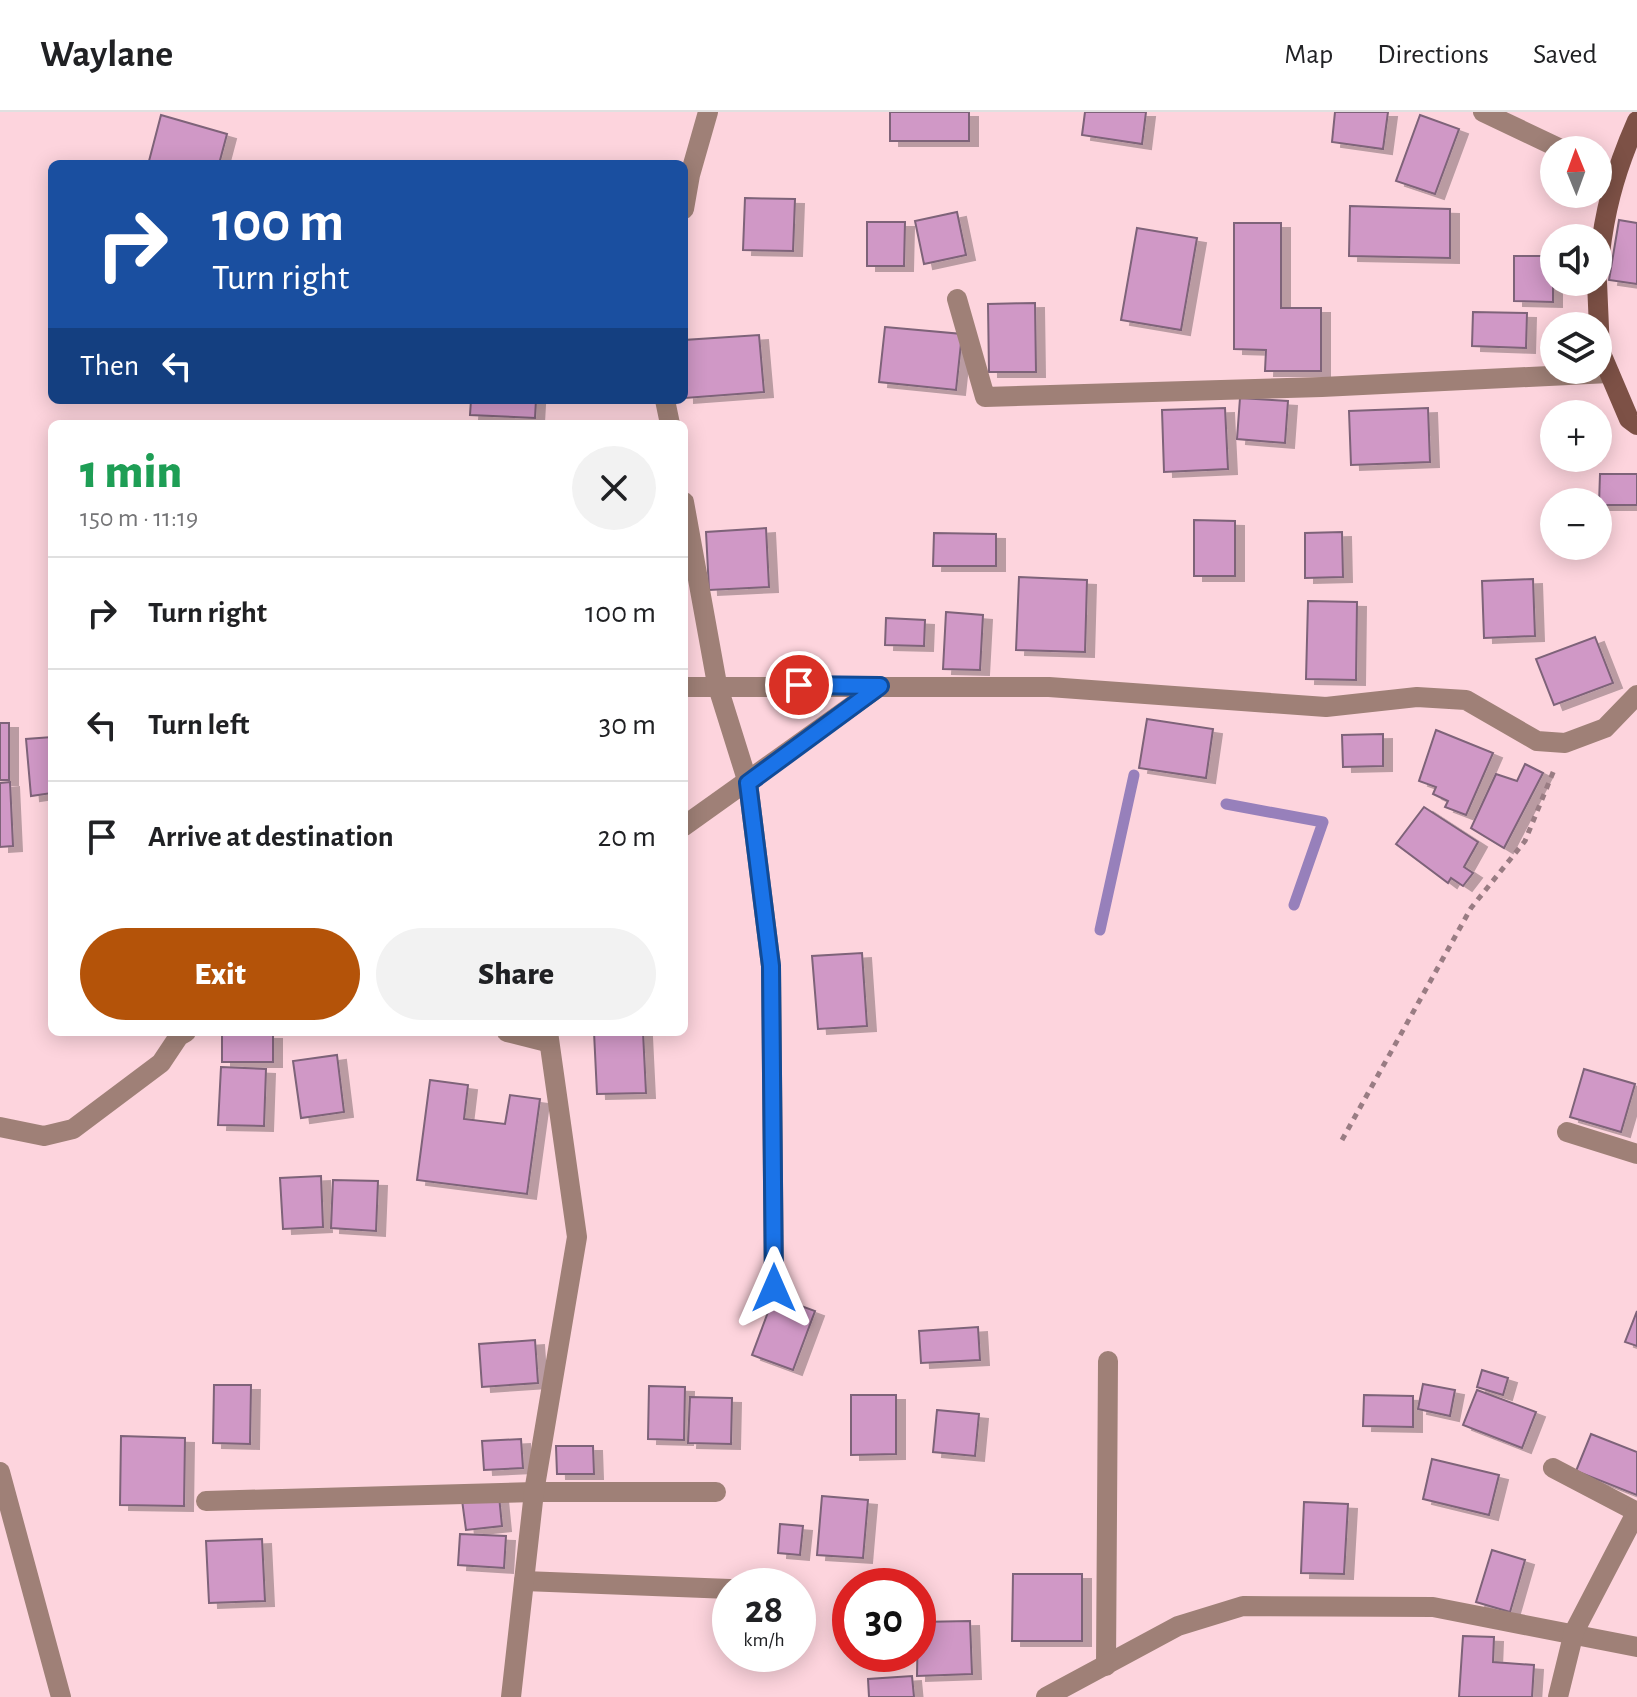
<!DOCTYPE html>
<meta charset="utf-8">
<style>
body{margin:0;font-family:"Alegreya Sans",sans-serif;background:#f2f2f2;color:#202124;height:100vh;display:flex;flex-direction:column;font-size:30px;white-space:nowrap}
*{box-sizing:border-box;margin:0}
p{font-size:26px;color:#757577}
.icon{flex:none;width:44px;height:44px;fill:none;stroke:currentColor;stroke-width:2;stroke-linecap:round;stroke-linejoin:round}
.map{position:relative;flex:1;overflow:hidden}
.details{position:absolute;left:48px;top:308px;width:640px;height:616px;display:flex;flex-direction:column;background:#fff;border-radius:12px;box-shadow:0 4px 20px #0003}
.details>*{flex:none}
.banner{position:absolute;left:48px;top:48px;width:640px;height:244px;border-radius:12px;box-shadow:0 4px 20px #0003;background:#1a4fa0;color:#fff;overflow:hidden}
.needle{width:52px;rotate:359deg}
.fabs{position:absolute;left:1540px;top:24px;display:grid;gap:16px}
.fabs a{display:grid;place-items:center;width:72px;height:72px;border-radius:50%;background:#fff;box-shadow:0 4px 20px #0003;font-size:40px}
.speed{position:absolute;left:712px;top:1456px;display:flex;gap:16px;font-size:40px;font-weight:700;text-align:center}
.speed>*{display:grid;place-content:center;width:104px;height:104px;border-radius:50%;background:#fff;box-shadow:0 4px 20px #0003;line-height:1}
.speed small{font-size:20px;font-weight:400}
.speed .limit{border:12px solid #d22;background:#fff;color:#111}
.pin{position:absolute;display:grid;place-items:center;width:68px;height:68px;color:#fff;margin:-34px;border:4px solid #fff;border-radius:50%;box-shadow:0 2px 8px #0007}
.me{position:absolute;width:88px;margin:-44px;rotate:0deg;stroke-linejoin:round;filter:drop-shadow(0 0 6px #0008)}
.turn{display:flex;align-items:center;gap:28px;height:168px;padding:0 32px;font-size:36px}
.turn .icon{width:104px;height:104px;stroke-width:2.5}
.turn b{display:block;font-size:56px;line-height:68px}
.then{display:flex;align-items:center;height:76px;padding:0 32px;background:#0003;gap:16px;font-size:30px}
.round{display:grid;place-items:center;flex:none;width:84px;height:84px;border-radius:42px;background:#f2f2f2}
.overview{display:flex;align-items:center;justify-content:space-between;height:136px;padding:0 32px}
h1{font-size:48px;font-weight:800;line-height:60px;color:#1e9e55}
.cta{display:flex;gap:16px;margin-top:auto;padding:16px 32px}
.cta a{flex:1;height:92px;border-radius:48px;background:#b45309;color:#fff;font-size:32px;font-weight:800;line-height:92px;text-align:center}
.cta a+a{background:#f2f2f2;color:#202124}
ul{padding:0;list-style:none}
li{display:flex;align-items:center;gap:24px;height:112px;padding:0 32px;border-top:2px solid #e0e0e0}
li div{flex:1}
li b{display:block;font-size:30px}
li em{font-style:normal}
header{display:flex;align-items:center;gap:48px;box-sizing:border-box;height:112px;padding:0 40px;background:#fff;border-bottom:2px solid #e0e0e0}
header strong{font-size:38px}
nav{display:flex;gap:44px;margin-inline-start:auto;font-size:28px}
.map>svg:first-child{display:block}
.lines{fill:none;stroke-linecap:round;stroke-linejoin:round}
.stream{stroke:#9780bb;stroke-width:11}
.building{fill:#d098c6;stroke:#7e6379;stroke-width:2;filter:url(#shadow)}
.path{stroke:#997c83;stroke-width:5;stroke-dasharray:6 6;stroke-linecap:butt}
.service{stroke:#9f8077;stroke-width:20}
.minor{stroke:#9f8077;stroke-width:20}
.secondary{stroke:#7d5146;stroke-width:20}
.route-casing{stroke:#114b97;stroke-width:20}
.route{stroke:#1a73e8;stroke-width:14}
</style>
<header>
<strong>Waylane</strong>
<nav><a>Map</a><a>Directions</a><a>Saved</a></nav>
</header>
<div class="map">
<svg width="1637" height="1585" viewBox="0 0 1637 1585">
<defs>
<filter id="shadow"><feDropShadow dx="9" dy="5" stdDeviation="0" flood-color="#0004"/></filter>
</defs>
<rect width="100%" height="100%" fill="#fdd4dd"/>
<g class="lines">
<g class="stream">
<polyline points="1226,692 1323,710 1294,793"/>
<polyline points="1100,818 1134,663"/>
</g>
</g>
<g class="building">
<rect x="890" y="0" width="79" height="29"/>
<polygon points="1085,0 1146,0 1142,32 1082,23"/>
<polygon points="1335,0 1388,0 1383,37 1332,30"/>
<polygon points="161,3 227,22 219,52 149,49"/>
<polygon points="1420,3 1459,17 1435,82 1396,69"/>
<polygon points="745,86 795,87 793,139 743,138"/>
<polygon points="1350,94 1450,97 1450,146 1349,144"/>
<polygon points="957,100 966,143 924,152 915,109"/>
<polygon points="1619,108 1637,111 1637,172 1609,168"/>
<polygon points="867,110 905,110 904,154 867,154"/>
<polygon points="1234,111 1281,111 1281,196 1321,196 1321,259 1265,259 1266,238 1234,237"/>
<polygon points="1137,116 1197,126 1181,218 1121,208"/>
<polygon points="1514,144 1553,144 1553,190 1514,189"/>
<polygon points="1035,191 1036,260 989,260 988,192"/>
<polygon points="1473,200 1527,201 1526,236 1472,234"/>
<polygon points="885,215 962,222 956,278 879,270"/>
<polygon points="759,223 764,280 685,286 684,228"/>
<polygon points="1240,286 1288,289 1285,331 1237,327"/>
<polygon points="471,288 536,288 535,306 470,303"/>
<polygon points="1225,296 1228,357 1164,360 1162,298"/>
<polygon points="1428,296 1430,350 1351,353 1349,299"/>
<polygon points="1600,362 1637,362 1637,393 1599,393"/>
<polygon points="1194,408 1235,409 1235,464 1194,464"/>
<polygon points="766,416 769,475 709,478 706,420"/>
<polygon points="1342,420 1343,465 1305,466 1305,421"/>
<polygon points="934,421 996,422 996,454 933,454"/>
<polygon points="1019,465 1087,468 1085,540 1016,538"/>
<polygon points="1533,467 1535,524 1484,526 1482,469"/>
<polygon points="1308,489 1357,490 1356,568 1306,567"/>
<polygon points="946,500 983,503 980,558 943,557"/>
<polygon points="886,506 925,508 924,534 885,533"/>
<polygon points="1595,525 1613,571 1554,593 1536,547"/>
<polygon points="1147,607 1213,617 1206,666 1139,656"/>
<rect x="0" y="611" width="9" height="57"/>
<polygon points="1436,618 1493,641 1466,703 1445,695 1448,689 1433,682 1436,675 1419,669"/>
<polygon points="1383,622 1383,654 1343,655 1342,623"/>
<polygon points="52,625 52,681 31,684 26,627"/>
<polygon points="1525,652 1543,661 1504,736 1471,716 1496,662 1517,669"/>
<polygon points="10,670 13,734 0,735 0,671"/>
<polygon points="1424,695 1478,730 1464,755 1473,761 1463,774 1451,766 1448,771 1396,732"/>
<polygon points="862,841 867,914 818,917 812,844"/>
<polygon points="594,920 643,920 646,981 597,982"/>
<rect x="222" y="922" width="51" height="28"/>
<polygon points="337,943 344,1000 301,1006 293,949"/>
<polygon points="221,955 266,957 264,1014 218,1013"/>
<polygon points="1584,957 1635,972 1621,1020 1570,1005"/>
<polygon points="430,968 468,973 464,1007 505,1012 510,983 540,987 527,1082 417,1068"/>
<polygon points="321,1064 323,1115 283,1117 280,1066"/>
<polygon points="333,1068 378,1069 376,1119 331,1116"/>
<polygon points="774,1184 815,1199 793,1258 752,1243"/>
<polygon points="1637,1199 1637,1234 1625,1230"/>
<polygon points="978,1215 980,1248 921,1251 919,1219"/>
<polygon points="535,1228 538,1271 482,1275 479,1232"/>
<polygon points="1482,1258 1508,1266 1503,1283 1477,1275"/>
<polygon points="1423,1272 1455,1278 1450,1304 1418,1297"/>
<polygon points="214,1273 251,1273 250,1332 213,1331"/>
<polygon points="649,1274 685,1275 684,1328 648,1327"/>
<polygon points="1477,1278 1536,1300 1522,1336 1463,1313"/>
<polygon points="851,1283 896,1283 896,1342 851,1343"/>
<polygon points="1364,1283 1413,1284 1413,1315 1363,1314"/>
<polygon points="690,1285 732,1286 731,1332 688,1331"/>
<polygon points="937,1298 979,1302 975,1344 933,1340"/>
<polygon points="1591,1322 1637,1340 1637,1383 1576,1359"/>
<polygon points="121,1324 185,1326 184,1394 120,1393"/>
<polygon points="521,1327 523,1356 484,1358 482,1329"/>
<polygon points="556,1334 593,1334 594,1362 557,1362"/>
<polygon points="1432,1347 1499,1363 1489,1403 1423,1387"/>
<polygon points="499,1384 502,1414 466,1418 462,1388"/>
<polygon points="822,1384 868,1388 863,1446 817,1443"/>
<polygon points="1304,1390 1348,1392 1344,1462 1301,1461"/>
<polygon points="780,1412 803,1414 800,1443 778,1441"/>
<polygon points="460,1422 506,1424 504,1456 458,1453"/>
<polygon points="262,1427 265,1489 209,1491 206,1429"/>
<polygon points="1492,1438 1525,1448 1510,1500 1476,1490"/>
<polygon points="1013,1462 1082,1462 1082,1529 1012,1529"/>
<polygon points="970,1509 972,1562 917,1564 918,1510"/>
<polygon points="1463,1524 1494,1525 1493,1550 1534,1553 1532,1585 1459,1585"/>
<polygon points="912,1564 914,1585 869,1585 868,1567"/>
</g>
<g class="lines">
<polyline class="path" points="1342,1028 1471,796 1525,729 1554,658"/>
<polyline class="service" points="1567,1020 1637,1042"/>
<g class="minor">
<polyline points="1483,0 1563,38"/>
<polyline points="1598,55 1613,62"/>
<polyline points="684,97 690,63 708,0"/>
<polyline points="957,187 985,285 1322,275 1609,261"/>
<polyline points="665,288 670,312"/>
<polyline points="684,390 717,572 748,671 771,854 774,1176"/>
<polyline points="684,575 1049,575 1326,595 1417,585 1466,588 1537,629 1565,631 1605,616 1637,583"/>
<polyline points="684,714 880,574"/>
<polyline points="507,920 547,930"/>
<polyline points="0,1015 44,1024 73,1017 161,951 179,924 186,920"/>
<polyline points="1553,1356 1637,1400"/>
<polyline points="0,1360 61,1585"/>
<polyline points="206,1389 534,1380 716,1380"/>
<polyline points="524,1469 730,1477"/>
<polyline points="1106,1554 1108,1249"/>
<polyline points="511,1585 534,1380 577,1125 548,920"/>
<polyline points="1046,1585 1178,1514 1243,1494 1433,1495 1637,1535"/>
<polyline points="1558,1585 1574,1520 1637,1399"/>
</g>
<g class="secondary">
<path d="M1598,160C1603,103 1614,61 1637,9"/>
<polyline points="1597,170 1600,239 1629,307 1637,313"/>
</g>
</g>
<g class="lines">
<g class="route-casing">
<polyline id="route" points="774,1176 771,854 748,671 880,574 799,573"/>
</g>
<use href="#route" class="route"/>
</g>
</svg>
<div class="fabs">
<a><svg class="needle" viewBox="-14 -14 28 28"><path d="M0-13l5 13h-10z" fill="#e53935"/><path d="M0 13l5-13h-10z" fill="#757577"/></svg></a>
<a><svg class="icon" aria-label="sound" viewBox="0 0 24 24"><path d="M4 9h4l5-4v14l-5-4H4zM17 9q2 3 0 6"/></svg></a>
<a><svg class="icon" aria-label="layers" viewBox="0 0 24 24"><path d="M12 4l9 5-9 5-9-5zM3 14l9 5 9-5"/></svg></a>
<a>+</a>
<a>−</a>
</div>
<div class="speed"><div>28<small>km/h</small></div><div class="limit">30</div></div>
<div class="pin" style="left:799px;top:573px;background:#d93025"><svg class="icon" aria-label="arrive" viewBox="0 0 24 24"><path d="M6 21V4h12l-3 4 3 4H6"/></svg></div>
<svg class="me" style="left:774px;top:1176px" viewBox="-20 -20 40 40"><path d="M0-17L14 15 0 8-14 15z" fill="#1a73e8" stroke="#fff" stroke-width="4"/></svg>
<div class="banner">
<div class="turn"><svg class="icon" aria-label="right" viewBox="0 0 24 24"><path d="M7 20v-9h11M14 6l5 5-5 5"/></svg><div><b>100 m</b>Turn right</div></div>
<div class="then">Then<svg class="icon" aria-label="left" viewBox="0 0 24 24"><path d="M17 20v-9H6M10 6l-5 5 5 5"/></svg></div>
</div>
<section class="details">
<div class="overview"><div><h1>1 min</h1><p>150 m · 11:19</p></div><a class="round"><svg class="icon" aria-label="close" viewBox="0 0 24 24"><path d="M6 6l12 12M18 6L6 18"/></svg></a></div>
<ul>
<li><svg class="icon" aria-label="right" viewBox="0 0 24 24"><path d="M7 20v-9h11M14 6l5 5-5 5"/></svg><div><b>Turn right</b></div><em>100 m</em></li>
<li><svg class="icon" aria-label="left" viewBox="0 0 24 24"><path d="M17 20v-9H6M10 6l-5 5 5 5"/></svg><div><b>Turn left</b></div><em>30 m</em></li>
<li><svg class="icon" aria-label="arrive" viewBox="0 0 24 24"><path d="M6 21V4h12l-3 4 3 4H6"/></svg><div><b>Arrive at destination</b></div><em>20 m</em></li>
</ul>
<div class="cta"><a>Exit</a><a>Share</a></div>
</section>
</div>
